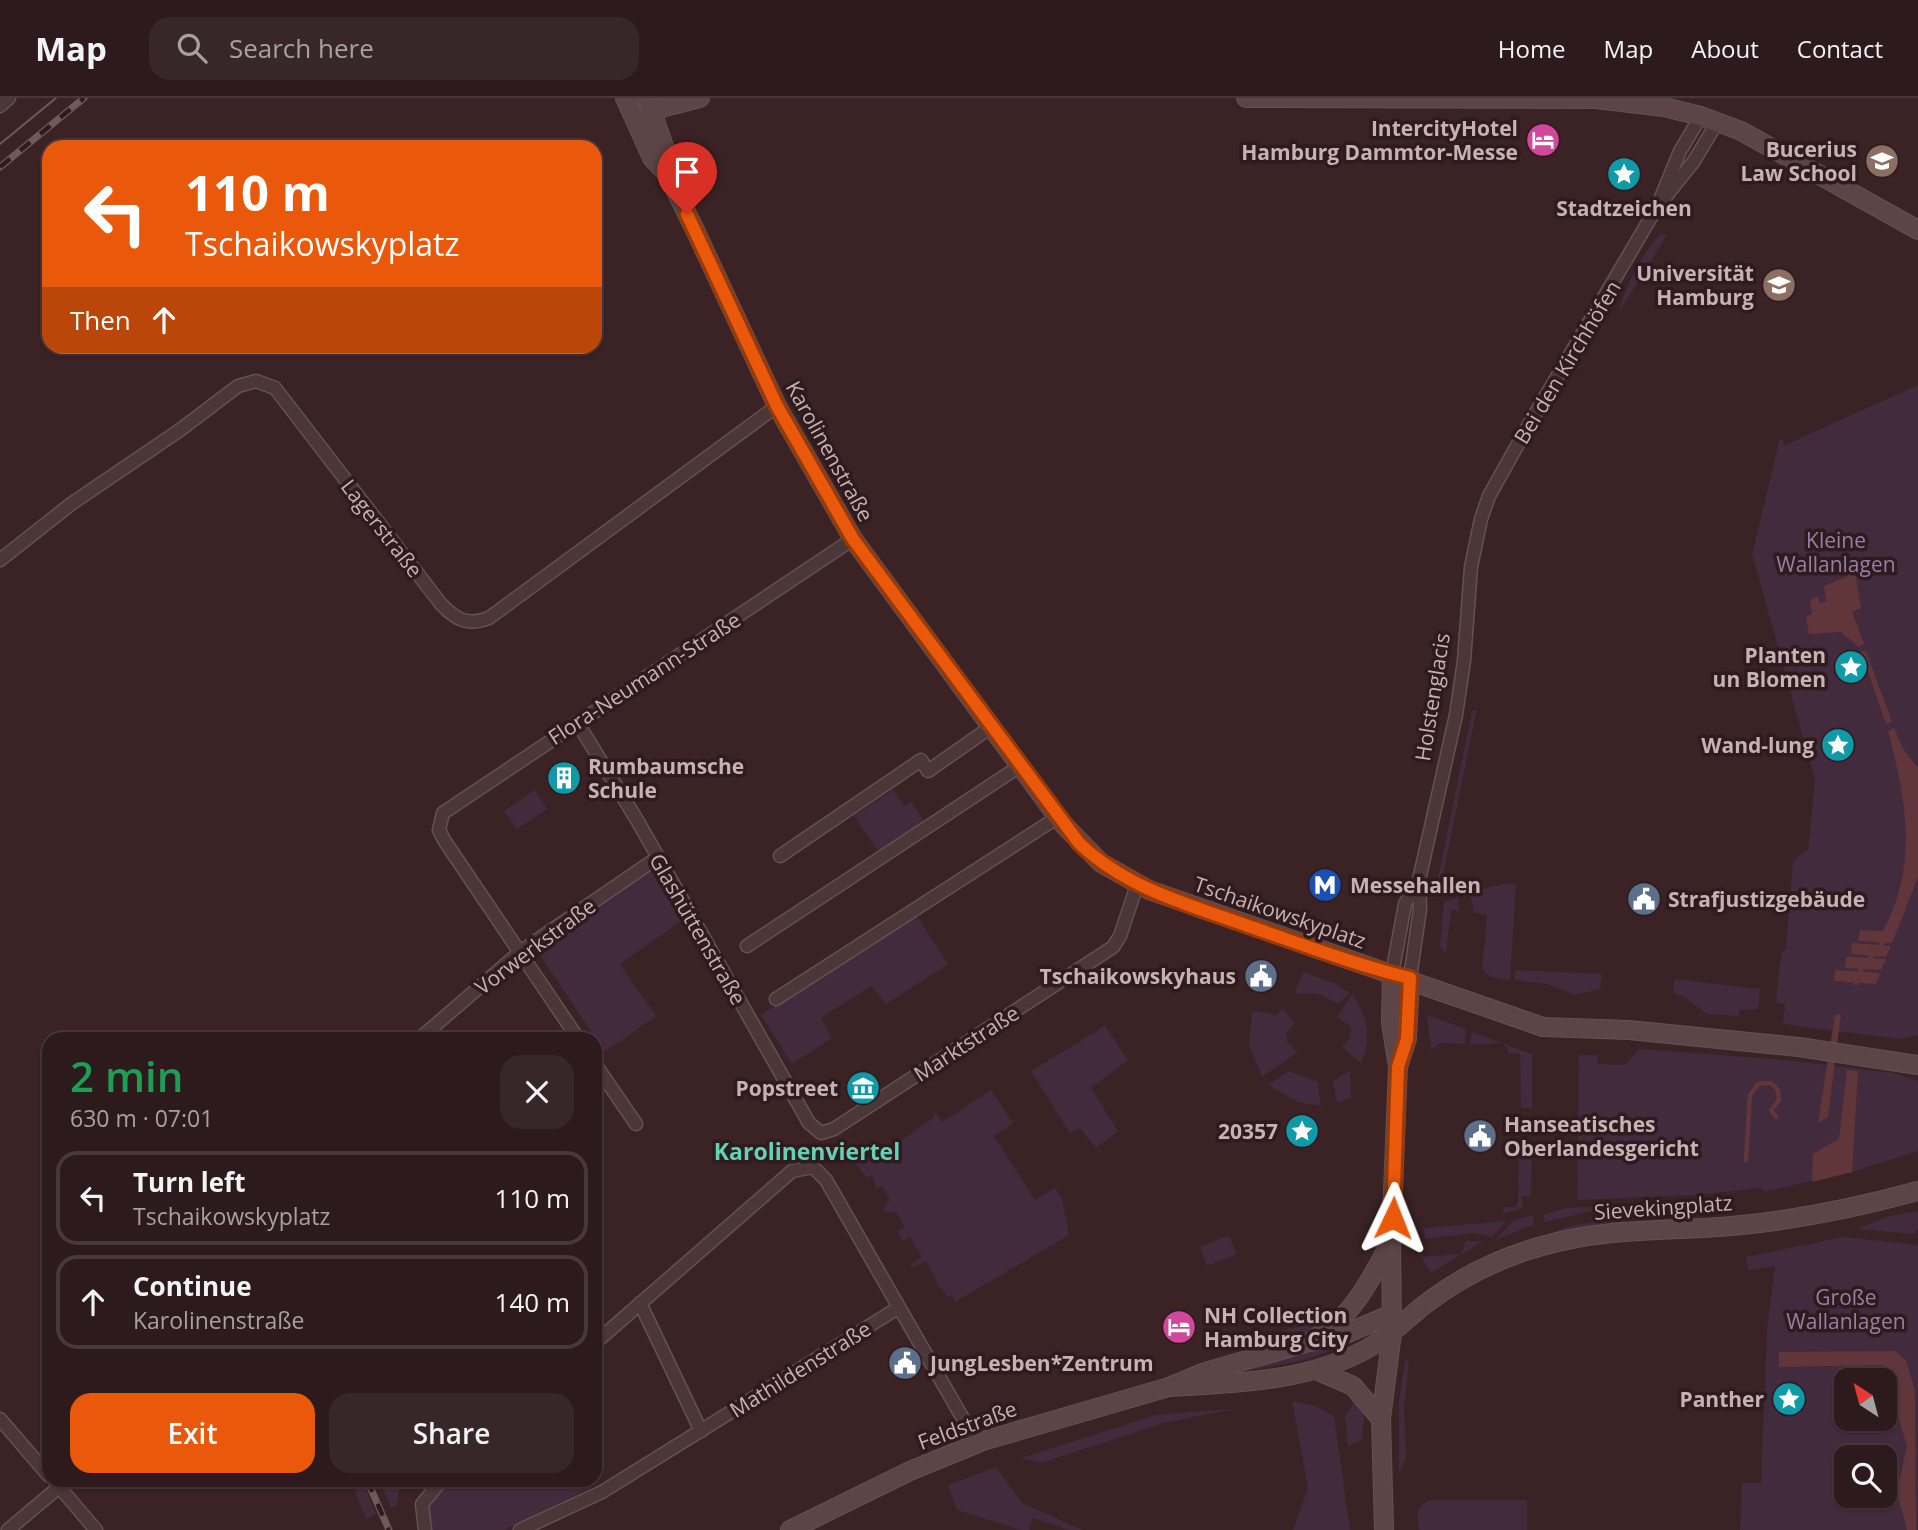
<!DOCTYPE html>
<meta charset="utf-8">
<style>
body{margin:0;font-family:"Open Sans",sans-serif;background:#382729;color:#f1f3f6;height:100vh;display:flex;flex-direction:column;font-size:26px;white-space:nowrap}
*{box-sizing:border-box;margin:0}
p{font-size:23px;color:#a6a1a3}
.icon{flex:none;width:38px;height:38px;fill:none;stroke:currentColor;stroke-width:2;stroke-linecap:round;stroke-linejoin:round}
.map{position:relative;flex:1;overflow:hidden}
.panel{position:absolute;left:42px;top:934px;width:560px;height:455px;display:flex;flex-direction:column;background:#2c1a1c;border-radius:21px;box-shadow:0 2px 5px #0004,0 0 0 2px #48383b}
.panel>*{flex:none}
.hud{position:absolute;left:42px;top:42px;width:560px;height:214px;border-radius:21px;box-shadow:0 2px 5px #0004,0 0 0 2px #48383b;background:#ea580c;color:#fff;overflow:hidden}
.needle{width:46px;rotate:324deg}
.buttons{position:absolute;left:1834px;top:1270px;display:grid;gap:14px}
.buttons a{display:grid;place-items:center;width:63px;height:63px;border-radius:14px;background:#2c1a1c;box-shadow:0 2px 5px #0004,0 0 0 2px #48383b;font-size:35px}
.pin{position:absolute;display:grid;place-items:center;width:60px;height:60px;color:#fff;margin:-72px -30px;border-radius:50% 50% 50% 0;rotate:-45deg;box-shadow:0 0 7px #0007}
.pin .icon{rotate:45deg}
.me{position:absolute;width:77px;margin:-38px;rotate:2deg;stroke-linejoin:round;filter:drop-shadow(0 0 5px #0008)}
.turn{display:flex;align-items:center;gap:24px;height:147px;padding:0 28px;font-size:32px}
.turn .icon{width:91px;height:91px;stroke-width:2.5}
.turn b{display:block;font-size:49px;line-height:60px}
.then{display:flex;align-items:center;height:66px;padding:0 28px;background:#0003;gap:14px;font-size:26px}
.round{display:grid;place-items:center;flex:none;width:74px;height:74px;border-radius:21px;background:#382729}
.overview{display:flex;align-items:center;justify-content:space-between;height:119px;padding:0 28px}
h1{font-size:42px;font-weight:600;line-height:52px;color:#1e9e55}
.cta{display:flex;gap:14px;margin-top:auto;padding:14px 28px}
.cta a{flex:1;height:80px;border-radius:21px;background:#ea580c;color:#fff;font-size:28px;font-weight:600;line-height:80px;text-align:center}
.cta a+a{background:#382729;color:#f1f3f6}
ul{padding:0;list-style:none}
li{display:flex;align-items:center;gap:21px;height:94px;margin:0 14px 10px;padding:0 14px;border:4px solid #48383b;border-radius:21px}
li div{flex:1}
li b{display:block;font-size:26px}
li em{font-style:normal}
header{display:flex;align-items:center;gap:42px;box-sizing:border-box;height:98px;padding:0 35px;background:#2c1a1c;border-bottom:2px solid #48383b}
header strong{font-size:33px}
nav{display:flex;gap:38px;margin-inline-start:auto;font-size:24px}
.search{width:490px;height:63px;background:#382729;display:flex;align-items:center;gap:18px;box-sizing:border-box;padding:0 24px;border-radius:21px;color:#a6a1a3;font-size:26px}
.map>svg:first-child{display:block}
.green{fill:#422b3c;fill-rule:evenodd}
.water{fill:#61363b}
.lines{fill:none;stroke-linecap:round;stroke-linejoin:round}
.stream{stroke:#61363b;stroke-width:4.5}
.street-casing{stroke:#655153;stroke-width:15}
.secondary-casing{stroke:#655153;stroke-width:20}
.street{stroke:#4b3638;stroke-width:12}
.secondary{stroke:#5d4446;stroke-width:18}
.tram{stroke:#72585b;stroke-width:2}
.rail-casing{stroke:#72585b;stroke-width:7}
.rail{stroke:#2f1b1e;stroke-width:4.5;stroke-dasharray:13;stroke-linecap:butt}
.route-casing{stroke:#983908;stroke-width:18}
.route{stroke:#ea580c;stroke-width:12}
.labels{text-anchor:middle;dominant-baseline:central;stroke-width:7;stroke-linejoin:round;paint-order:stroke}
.poi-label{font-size:21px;font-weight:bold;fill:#c6b1b3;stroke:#2f1b1e;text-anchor:end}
.street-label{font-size:21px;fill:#c6b1b3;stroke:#2f1b1e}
.park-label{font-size:21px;fill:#9480a7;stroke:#2f1b1e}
.neighbourhood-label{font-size:23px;font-weight:bold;fill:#61d2b4;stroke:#2f1b1e}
</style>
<header>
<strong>Map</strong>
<div class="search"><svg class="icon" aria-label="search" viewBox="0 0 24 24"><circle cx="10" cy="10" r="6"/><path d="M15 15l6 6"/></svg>Search here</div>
<nav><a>Home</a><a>Map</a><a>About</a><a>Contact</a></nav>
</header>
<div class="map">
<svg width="1918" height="1432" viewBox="0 0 1918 1432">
<rect width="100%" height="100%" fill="#3a2225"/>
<g class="green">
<path d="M1660,136L1667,137L1618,216C1627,184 1639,161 1660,136Z"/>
<polygon points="1918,287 1918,937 1899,941 1783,926 1785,906 1776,905 1781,855 1786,850 1793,763 1808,751 1815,682 1752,456 1780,340 1785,347"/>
<polygon points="1477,611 1441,787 1437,786 1472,613"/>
<polygon points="535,692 547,711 517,731 504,713"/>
<polygon points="893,692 904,708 911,704 924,723 878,753 854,718"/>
<polygon points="651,773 681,823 620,866 656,918 605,954 536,851"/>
<polygon points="1502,786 1516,786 1510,882 1491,879 1482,871 1487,817 1474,815 1470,795"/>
<polygon points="1458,799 1459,813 1451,812 1446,856 1440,848 1444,804"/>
<polygon points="916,817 948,866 886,906 871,888 821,920 832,940 792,966 761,917"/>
<polygon points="1515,872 1602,876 1600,891 1575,897 1547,886 1515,882"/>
<polygon points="1303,874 1334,885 1350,895 1338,906 1318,896 1294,895"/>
<polygon points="1674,881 1760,891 1758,911 1740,912 1739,918 1707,916 1684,899 1674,895"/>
<path d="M1352,897C1368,917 1372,942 1361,965L1342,949L1350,940L1351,929L1337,919Z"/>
<polygon points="1282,910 1295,925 1286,935 1288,945 1298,954 1262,979 1249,947 1252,915 1255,913 1277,917"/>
<polygon points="1427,917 1466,931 1465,946 1440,945 1431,952"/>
<polygon points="1105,928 1128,962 1091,990 1118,1033 1096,1050 1080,1030 1070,1035 1031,973"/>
<polygon points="1472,934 1532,956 1532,1011 1521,1009 1520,956 1508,955 1508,950 1501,945 1470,947"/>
<polygon points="1639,951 1785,962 1894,975 1918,983 1918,1053 1852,1074 1764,1094 1761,1090 1696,1097 1577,1102 1579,957 1597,957 1597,966 1625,967"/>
<polygon points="1289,973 1318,984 1321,1008 1298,1004 1268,987"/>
<polygon points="1350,973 1351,999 1337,1005 1333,983"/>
<path d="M991,992L1013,1025L994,1038L1035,1102L1055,1090L1062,1100L1069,1137L955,1204L952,1197L948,1199L935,1184L937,1182L926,1163L912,1170L910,1167L922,1159L910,1139L903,1143L898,1134L905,1129L896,1114H885L883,1111L890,1102L882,1088L876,1090L872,1077L867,1080L856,1066L861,1062C871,1066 921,1028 934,1019L935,1014L942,1024Z"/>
<polygon points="1525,1054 1532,1054 1531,1098 1522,1098 1523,1110 1502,1116 1503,1109 1516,1109 1518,1103 1519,1056"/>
<polygon points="1617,1107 1545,1124 1542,1117 1566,1110"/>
<polygon points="1918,1113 1918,1131 1914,1136 1857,1131 1886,1119"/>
<polygon points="1533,1117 1533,1127 1495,1142 1514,1122"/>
<polygon points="1625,1119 1625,1124 1548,1136 1569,1128"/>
<polygon points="1507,1123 1491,1139 1473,1135 1425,1141 1424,1130"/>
<polygon points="1229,1137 1237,1156 1207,1168 1200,1149"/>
<path d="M1843,1139L1918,1147V1432H1740L1742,1385H1761L1767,1231L1775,1168L1748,1172L1746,1159ZM1846,1283H1885V1321H1846ZM1846,1360H1885V1398H1846Z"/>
<polygon points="1466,1143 1483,1143 1431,1175 1421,1159 1461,1156"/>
<path d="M1327,1221C1316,1233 1298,1237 1282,1241L1278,1234Z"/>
<path d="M1337,1245L1338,1248C1312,1264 1277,1267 1248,1272L1246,1270Z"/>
<polygon points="1405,1262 1409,1263 1404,1308 1406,1360 1399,1374 1399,1303"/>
<polygon points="1355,1302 1364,1317 1362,1341 1348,1349 1345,1318"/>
<polygon points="1292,1303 1315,1308 1334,1318 1350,1432 1293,1432 1308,1390"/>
<polygon points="1239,1310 1163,1325 1042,1365 1021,1360 1156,1317"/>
<polygon points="996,1369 1022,1405 1083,1432 1069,1432 1033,1420 1029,1432 1021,1432 957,1412 948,1387"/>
<polygon points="351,1383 362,1383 376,1416 366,1421"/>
<polygon points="379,1383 396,1383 399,1389 397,1407 391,1410"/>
<path d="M448,1383H586L591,1390L504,1432H430C426,1409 430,1398 448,1383Z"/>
<path d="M1430,1402H1527V1432H1419C1417,1416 1415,1409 1430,1402Z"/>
</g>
<g class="water">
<polygon points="1854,468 1861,510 1852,514 1864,546 1859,549 1841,534 1809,536 1806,519 1812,516 1810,502 1818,498 1820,505 1826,503 1824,488 1848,478 1848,471"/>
<polygon points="1866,553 1892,624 1886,626 1861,554"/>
<path d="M1894,630L1903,651L1918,670V779L1892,845L1858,843L1860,832L1883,833C1918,768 1907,704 1888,633Z"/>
<polygon points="1852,845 1891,848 1886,859 1851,856"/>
<polygon points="1846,859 1851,859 1886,861 1881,872 1845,870"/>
<polygon points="1835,872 1880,875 1876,886 1834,883"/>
<polygon points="1841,916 1828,1019 1818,1025 1835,917"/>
<polygon points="1847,972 1858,973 1852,1074 1812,1084 1813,1056 1839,1041"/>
<polygon points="1895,1253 1906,1262 1915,1293 1916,1432 1907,1432 1897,1394 1907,1348 1883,1267 1779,1269 1779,1254"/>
</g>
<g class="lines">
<g class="stream">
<polyline points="1856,885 1859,875 1886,840"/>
<polyline points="1746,1062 1750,997 1758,986 1771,985 1778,992 1779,1002 1771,1012 1776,1019"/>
</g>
<g class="street-casing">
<g id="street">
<polyline points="0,8 9,0"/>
<polyline points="1666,98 1694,63 1718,23"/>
<path d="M0,462L71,406L180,332L238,288L256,283L275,290L441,506C456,522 468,528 489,520L777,308"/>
<polyline points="577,624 637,722 809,1025 821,1035 834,1031 1113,849 1120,838 1137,787"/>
<polyline points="780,758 921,662 928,673 991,629"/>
<polyline points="747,848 1020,668"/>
<polyline points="1392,876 1405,806 1419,782"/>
<polyline points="1410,880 1420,811 1419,782 1456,617 1464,563 1471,469 1481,421 1489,398 1527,330 1657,109 1680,53 1701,18"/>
<polyline points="776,901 1058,719"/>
<polyline points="418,942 520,854 657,760"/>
<polyline points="579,942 444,742 439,732 443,715 853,441"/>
<polyline points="595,966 636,1026"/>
<polyline points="640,1205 701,1333"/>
<polyline points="595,1245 792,1073 813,1069 826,1082 977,1345"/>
<polyline points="0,1321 49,1378"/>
<polyline points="56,1385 96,1432"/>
<polyline points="8,1432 59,1389"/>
<polyline points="425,1432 422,1406 442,1382"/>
<polyline points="520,1432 602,1394 898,1210"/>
</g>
</g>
<g class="secondary-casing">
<g id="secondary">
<polyline points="625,0 652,60 668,77 695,132 777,308 853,441 1062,725 1101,765 1149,792 1543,929 1629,932 1799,949 1918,967"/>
<polyline points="647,0 666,54 668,77"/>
<polyline points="1246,0 1596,1 1664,9 1701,18 1741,33 1918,132"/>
<polyline points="647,22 661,10 700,0"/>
<polyline points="1398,969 1407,941 1410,880"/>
<path d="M1315,1240C1352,1220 1371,1181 1390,1145"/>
<polyline points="1316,1272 1353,1288 1381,1321"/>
<path d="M1169,1289C1236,1285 1305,1284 1365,1252C1387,1240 1405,1223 1424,1207C1459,1180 1499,1160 1542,1148C1598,1132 1647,1133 1704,1130C1775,1126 1849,1112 1918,1093"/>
<polyline points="790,1432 910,1373 983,1343 1169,1289 1205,1274 1309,1244 1336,1240 1392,1216"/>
<polyline points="1384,1432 1381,1321 1392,1235 1391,1142 1398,969 1391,925 1392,876"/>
</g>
</g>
<use href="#street" class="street"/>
<use href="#secondary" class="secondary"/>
<polyline class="tram" points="0,46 56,0"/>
<g class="rail-casing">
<g id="rail">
<polyline points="0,69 84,0"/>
<polyline points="367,1382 389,1432"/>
</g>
</g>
<use href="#rail" class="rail"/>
</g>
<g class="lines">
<g class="route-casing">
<path id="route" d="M687,116L777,308L853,441L1079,745C1127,791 1190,807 1251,829C1304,847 1356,867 1410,880L1407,941L1398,969L1393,1120"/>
</g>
<use href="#route" class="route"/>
</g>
<defs>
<g id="hotel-disc" transform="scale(1.75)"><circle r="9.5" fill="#d1479c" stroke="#2f1b1e"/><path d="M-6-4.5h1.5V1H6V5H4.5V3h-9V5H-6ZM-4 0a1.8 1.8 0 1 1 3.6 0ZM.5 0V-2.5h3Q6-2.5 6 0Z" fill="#fff"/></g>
<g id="university-disc" transform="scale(1.75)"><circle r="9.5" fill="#8d6e63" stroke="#2f1b1e"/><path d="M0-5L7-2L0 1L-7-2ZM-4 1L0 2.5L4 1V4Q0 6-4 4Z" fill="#fff"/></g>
<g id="sight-disc" transform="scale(1.75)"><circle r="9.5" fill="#0f9aa8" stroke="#2f1b1e"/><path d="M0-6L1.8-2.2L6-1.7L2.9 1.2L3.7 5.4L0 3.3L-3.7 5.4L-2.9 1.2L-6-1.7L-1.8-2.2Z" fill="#fff"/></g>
<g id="building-disc" transform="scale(1.75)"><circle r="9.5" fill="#0f9aa8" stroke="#2f1b1e"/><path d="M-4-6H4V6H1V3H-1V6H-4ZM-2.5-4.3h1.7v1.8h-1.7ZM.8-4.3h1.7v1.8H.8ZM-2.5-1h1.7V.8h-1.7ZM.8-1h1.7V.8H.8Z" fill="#fff"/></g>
<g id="metro-disc" transform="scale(1.75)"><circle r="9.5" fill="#1a4fb4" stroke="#2f1b1e"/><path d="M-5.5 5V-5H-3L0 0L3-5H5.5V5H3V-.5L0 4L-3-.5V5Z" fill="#fff"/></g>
<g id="civic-disc" transform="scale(1.75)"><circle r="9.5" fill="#5c6f8a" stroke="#2f1b1e"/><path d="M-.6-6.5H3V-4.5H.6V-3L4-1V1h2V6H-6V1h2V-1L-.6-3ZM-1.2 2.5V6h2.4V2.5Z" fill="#fff"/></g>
<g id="museum-disc" transform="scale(1.75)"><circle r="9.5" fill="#0f9aa8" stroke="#2f1b1e"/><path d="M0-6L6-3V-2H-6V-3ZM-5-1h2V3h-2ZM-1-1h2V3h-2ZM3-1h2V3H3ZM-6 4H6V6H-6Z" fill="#fff"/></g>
</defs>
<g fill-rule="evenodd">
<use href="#hotel-disc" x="1543" y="42"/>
<use href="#university-disc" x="1882" y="63"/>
<use href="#sight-disc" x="1624" y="76"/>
<use href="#university-disc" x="1779" y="187"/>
<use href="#sight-disc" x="1851" y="569"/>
<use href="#sight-disc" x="1838" y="647"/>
<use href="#building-disc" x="564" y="680"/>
<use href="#metro-disc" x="1325" y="787"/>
<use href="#civic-disc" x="1644" y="801"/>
<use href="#civic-disc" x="1261" y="878"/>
<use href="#museum-disc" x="863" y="990"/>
<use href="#sight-disc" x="1302" y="1033"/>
<use href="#civic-disc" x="1480" y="1038"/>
<use href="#hotel-disc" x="1179" y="1229"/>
<use href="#civic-disc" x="905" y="1265"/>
<use href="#sight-disc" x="1789" y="1301"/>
</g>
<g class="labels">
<g class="poi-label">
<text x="1518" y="30">IntercityHotel<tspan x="1518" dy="24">Hamburg Dammtor-Messe</tspan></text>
<text x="1857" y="51">Bucerius<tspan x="1857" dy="24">Law School</tspan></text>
<text x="1624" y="110" text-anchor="middle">Stadtzeichen</text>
<text x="1754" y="175">Universität<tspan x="1754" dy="24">Hamburg</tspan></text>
<text x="1826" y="557">Planten<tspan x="1826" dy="24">un Blomen</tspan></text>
<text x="1814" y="647">Wand-lung</text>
<text x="588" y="668" text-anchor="start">Rumbaumsche<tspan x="588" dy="24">Schule</tspan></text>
<text x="1350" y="787" text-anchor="start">Messehallen</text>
<text x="1668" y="801" text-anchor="start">Strafjustizgebäude</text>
<text x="1236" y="878">Tschaikowskyhaus</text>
<text x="838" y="990">Popstreet</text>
<text x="1504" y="1026" text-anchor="start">Hanseatisches<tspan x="1504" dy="24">Oberlandesgericht</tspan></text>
<text x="1278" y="1033">20357</text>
<text x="1204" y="1217" text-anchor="start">NH Collection<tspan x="1204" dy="24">Hamburg City</tspan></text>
<text x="930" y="1265" text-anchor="start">JungLesben*Zentrum</text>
<text x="1764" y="1301">Panther</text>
</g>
<g class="street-label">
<text transform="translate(1567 264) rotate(-59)">Bei den Kirchhöfen</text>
<text transform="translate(830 353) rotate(61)">Karolinenstraße</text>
<text transform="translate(382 430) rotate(52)">Lagerstraße</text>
<text transform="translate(644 580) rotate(-33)">Flora-Neumann-Straße</text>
<text transform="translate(1432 599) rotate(-81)">Holstenglacis</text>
<text transform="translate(1280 814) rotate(19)">Tschaikowskyplatz</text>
<text transform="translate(698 831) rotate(60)">Glashüttenstraße</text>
<text transform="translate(535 848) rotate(-37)">Vorwerkstraße</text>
<text transform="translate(966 945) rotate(-33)">Marktstraße</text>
<text transform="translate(1663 1109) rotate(-4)">Sievekingplatz</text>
<text transform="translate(800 1271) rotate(-32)">Mathildenstraße</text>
<text transform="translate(967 1327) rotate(-20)">Feldstraße</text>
</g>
<g class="park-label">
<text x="1836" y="442">Kleine<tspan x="1836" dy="24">Wallanlagen</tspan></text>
<text x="1846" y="1199">Große<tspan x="1846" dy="24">Wallanlagen</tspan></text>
</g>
<g class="neighbourhood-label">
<text x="807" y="1053">Karolinenviertel</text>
</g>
</g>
</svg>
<div class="buttons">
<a><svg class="needle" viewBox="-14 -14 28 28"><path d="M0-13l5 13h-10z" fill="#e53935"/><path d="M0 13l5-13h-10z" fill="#a6a1a3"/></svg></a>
<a><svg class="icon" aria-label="search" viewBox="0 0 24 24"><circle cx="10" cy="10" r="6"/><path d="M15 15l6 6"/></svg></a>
</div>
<div class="pin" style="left:687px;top:116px;background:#d93025"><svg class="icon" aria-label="arrive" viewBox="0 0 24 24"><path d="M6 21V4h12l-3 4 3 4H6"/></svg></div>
<svg class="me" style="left:1393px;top:1120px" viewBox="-20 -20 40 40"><path d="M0-17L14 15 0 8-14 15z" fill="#ea580c" stroke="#fff" stroke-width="4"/></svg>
<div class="hud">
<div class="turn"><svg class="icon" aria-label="left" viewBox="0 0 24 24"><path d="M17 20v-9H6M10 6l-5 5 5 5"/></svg><div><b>110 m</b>Tschaikowskyplatz</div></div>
<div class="then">Then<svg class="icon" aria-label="ahead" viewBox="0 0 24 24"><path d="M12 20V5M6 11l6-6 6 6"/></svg></div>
</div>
<section class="panel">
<div class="overview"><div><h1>2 min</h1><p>630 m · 07:01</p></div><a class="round"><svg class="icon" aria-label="close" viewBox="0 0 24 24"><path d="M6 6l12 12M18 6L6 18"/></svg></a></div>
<ul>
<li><svg class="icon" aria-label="left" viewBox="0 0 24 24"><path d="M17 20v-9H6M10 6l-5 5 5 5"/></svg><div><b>Turn left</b><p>Tschaikowskyplatz</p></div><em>110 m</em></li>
<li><svg class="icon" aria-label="ahead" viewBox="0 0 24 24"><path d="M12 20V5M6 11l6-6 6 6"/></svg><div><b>Continue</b><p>Karolinenstraße</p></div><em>140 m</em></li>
</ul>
<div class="cta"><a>Exit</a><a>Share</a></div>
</section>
</div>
